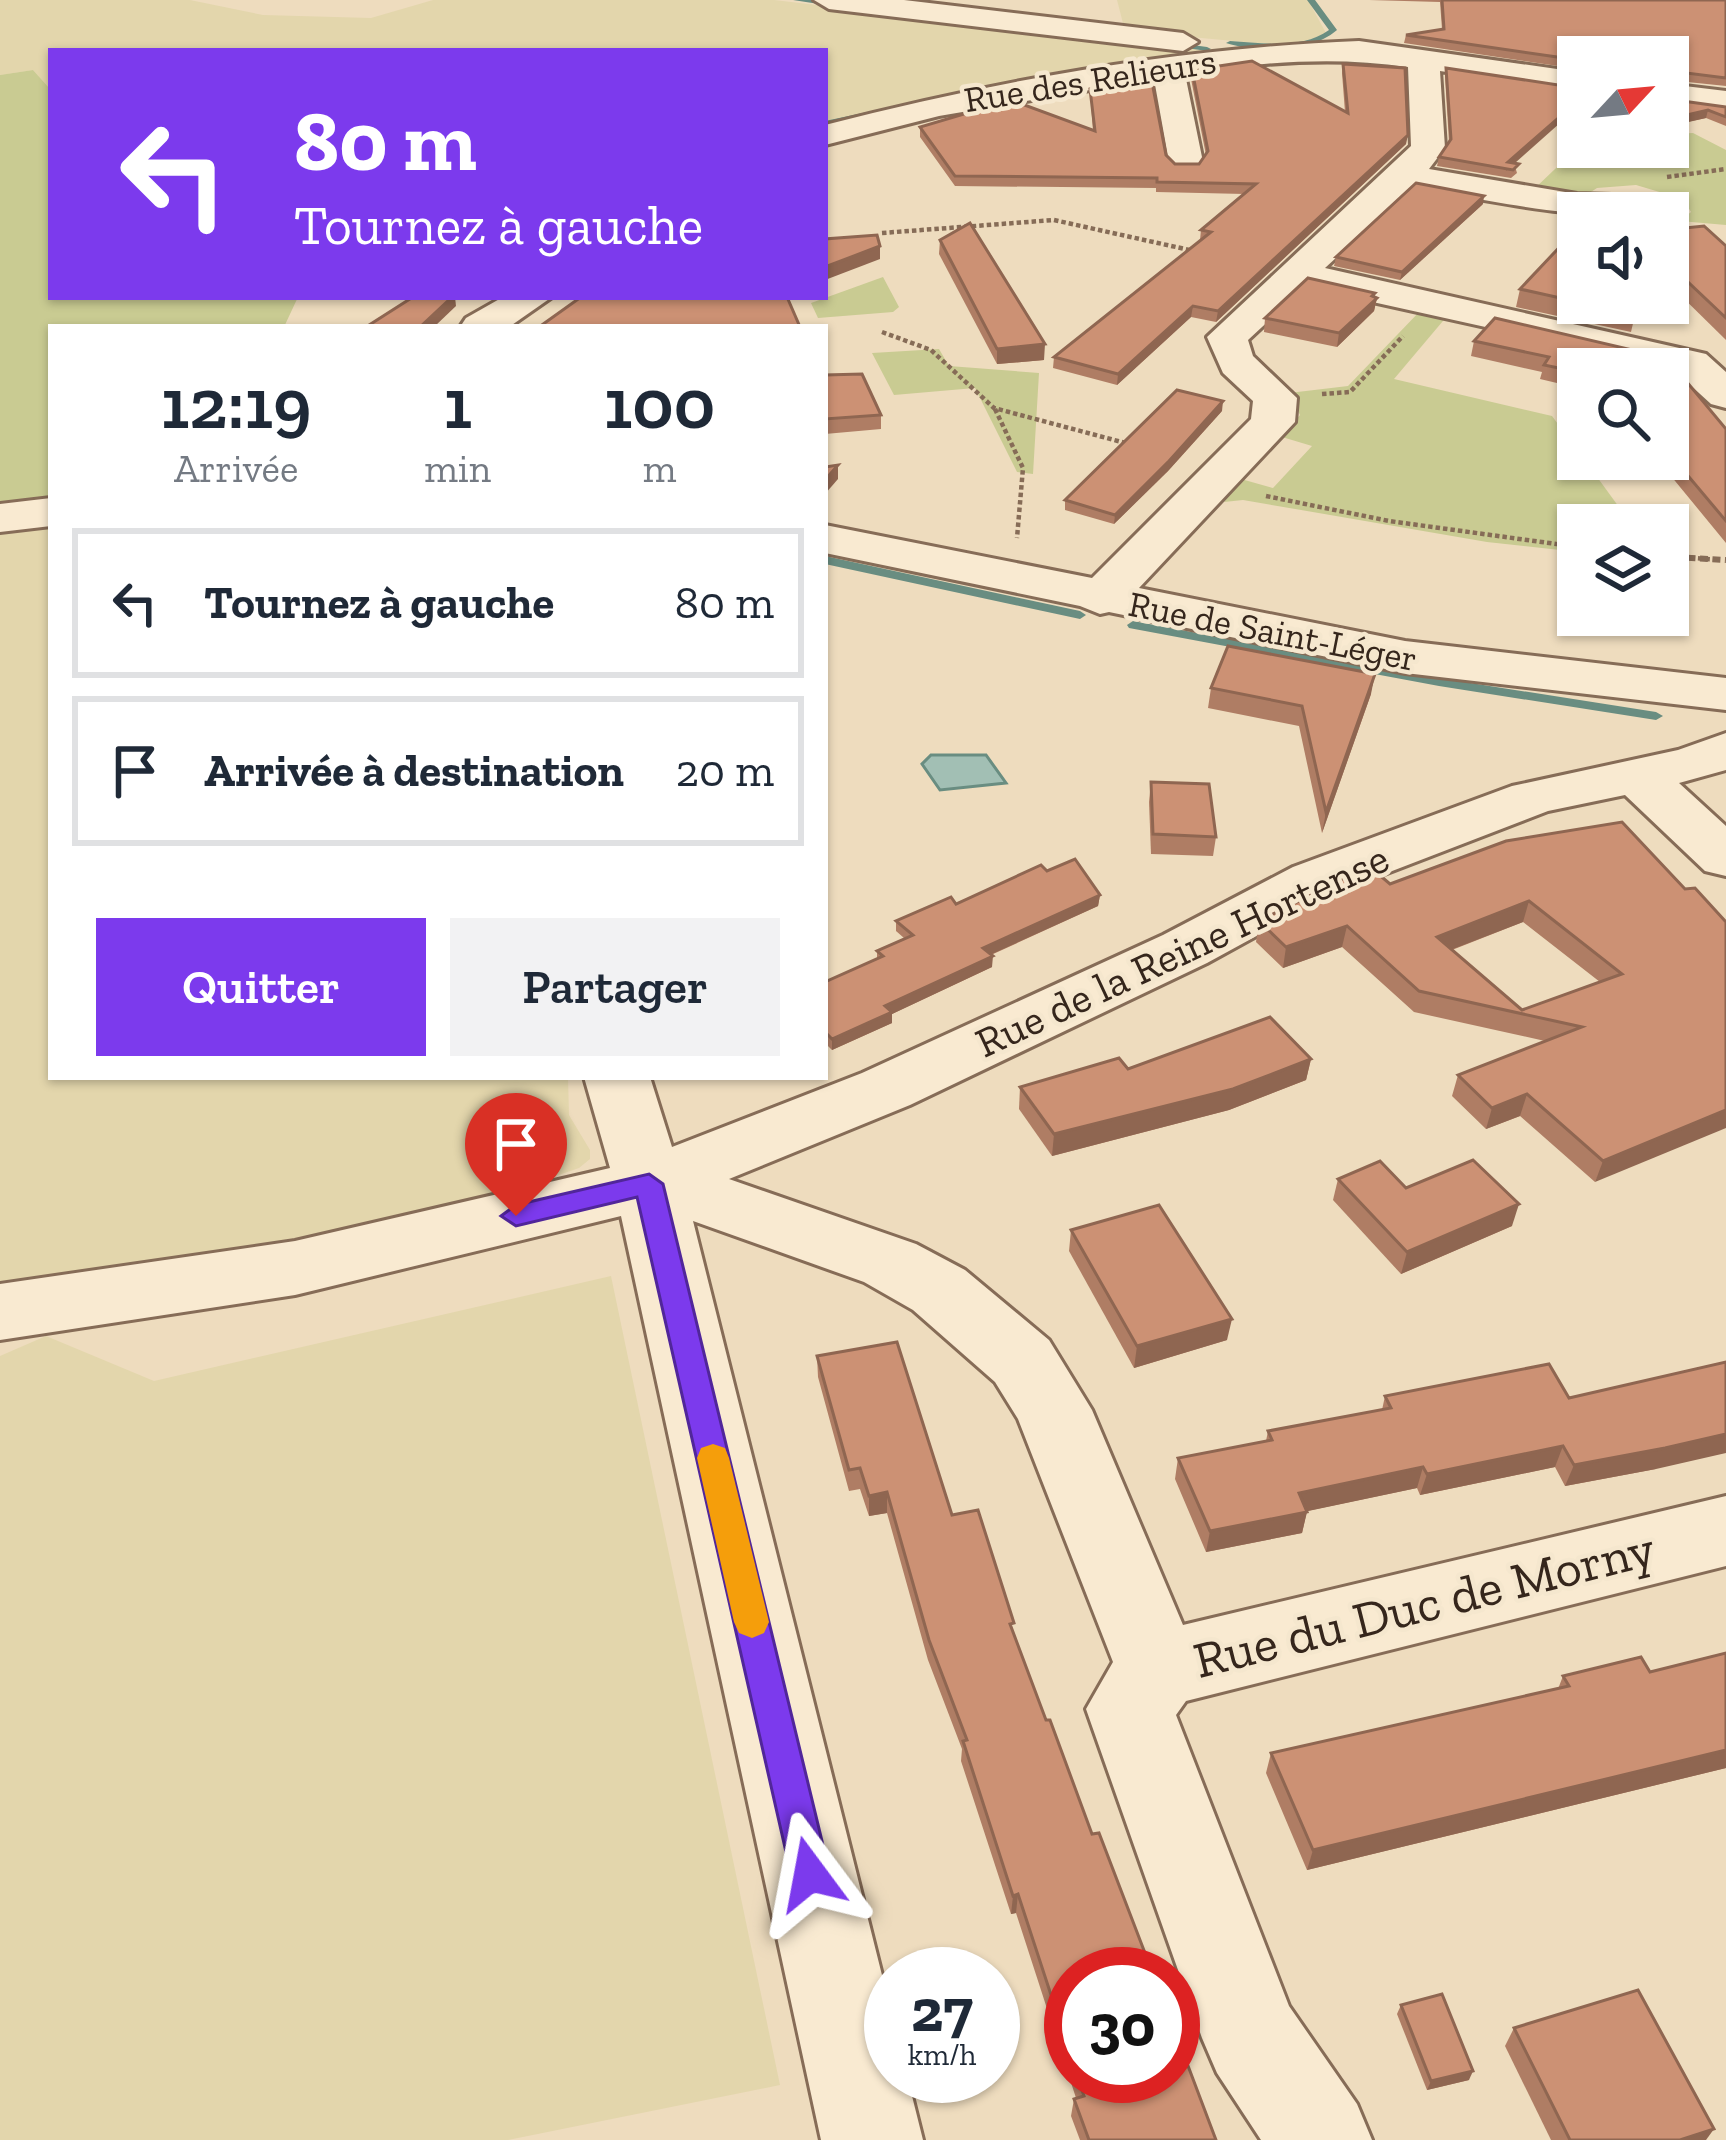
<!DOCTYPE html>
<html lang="fr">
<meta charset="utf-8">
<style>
body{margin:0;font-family:"Zilla Slab",serif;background:#f2f2f3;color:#1f2937;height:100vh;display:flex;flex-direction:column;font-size:45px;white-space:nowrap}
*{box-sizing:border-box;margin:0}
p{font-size:39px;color:#747a83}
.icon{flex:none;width:66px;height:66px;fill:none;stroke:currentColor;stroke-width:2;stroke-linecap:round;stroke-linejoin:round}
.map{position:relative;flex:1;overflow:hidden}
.sheet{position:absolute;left:48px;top:324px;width:780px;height:756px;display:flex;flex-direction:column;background:#fff;border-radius:0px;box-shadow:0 3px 9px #0004}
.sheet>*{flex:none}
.hud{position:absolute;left:48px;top:48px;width:780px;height:252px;border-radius:0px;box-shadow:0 3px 9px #0004;background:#7c3aed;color:#fff;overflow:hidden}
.needle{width:78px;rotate:64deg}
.tools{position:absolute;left:1557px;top:36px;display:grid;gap:24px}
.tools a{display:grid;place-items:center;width:132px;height:132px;border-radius:0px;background:#fff;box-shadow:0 3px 9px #0004;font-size:60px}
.speed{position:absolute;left:864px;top:1947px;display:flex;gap:24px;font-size:60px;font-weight:700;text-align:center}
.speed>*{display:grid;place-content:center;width:156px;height:156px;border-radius:50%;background:#fff;box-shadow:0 3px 9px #0004;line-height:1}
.speed small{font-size:30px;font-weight:400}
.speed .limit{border:18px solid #d22;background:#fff;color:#111}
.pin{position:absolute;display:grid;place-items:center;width:102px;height:102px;color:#fff;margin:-123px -51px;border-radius:50% 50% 50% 0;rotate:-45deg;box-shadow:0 0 12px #0007}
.pin .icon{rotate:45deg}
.me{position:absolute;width:132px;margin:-66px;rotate:347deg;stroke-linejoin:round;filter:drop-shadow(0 0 9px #0008)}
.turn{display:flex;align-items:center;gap:42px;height:252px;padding:0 48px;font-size:54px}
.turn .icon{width:156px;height:156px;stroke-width:2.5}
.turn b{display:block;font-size:84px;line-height:102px}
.eta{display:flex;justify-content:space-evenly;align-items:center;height:204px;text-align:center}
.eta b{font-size:72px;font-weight:600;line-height:84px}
.action{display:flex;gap:24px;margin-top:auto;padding:24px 48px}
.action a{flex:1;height:138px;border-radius:0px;background:#7c3aed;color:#fff;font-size:48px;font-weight:600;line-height:138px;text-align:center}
.action a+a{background:#f2f2f3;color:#1f2937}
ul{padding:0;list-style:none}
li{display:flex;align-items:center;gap:36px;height:150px;margin:0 24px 18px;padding:0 24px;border:6px solid #e0e1e3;border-radius:0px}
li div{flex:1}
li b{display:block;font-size:45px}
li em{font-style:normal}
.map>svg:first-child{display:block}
.farmland{fill:#e3d6ac}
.green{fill:#c9cb92}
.water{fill:#a2bfb4;stroke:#698d81;stroke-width:3}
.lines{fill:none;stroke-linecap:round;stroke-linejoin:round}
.stream{fill:#698d81;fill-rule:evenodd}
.street-casing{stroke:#866c57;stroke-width:6}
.path-far1{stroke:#866c57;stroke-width:4.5;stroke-dasharray:4.5 3;stroke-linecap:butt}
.path{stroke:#866c57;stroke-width:6;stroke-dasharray:8 4.5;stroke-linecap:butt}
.street{fill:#f9ead1;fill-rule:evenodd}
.wall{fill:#af7d64;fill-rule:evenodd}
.shaded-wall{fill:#8f6651}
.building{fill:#cc9174;stroke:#8f6651;stroke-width:3;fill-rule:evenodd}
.route{fill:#7c3aed;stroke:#51269a;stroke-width:3}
.slow{fill:#f59e0b}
.labels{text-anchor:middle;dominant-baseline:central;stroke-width:9;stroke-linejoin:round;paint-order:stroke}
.far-street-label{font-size:36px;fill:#35261c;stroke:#f5e7ce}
.street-label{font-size:42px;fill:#35261c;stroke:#f5e7ce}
.near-street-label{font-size:51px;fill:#35261c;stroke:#f5e7ce}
</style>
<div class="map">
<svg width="1726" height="2140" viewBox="0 0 1726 2140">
<rect width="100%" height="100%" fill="#eedcbe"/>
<g class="farmland">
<polygon points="0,0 190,0 263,15 371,18 433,0 774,0 1212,51 931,97 825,123 825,51 51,51 51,90 33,70 0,75"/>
<polygon points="1117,0 1308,0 1326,33 1303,43 1278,45 1125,31"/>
<polygon points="51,522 51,1077 568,1077 569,1115 590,1150 590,1159 579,1168 518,1189 221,1260 0,1295 0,527"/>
<polygon points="611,1276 780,2085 508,2140 0,2140 0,1356 46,1336 154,1381"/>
</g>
<g class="green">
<polygon points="33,70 51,90 51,297 298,297 284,327 51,327 51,498 0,504 0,75"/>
<polygon points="1693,133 1726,150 1726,225 1680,221 1691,212 1683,199 1636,185 1597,188 1583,197 1531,192 1578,147 1668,147 1668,134"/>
<polygon points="883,277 899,307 893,312 818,318 811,303"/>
<polygon points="1422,309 1448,315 1394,379 1552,416 1578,451 1578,459 1584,459 1632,525 1578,525 1578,552 1487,542 1243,500 1224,502 1241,479 1273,488 1312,446 1282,437 1300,415 1289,393 1348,386"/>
<polygon points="939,349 949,366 1039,373 1033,474 1017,472 975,388 894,395 872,353"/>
</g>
<polygon class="water" points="931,755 986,755 1006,783 940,790 922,764"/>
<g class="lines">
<g class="stream">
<polygon points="793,0 815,0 842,5 838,7"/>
<path d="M1307,0H1315L1337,30C1309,54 1259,53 1226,43L1230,41C1263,43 1301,50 1329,30Z"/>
<polygon points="1170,42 1207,47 1211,49 1207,51 1173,46"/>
<polygon points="1023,79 1026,83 825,127 825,121"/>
<polygon points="825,556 1080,611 1086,615 1080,619 825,564"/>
<polygon points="1133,621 1439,678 1656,712 1663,716 1656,720 1439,686 1129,628 1127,625"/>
</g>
<g class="street-casing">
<g id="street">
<polygon points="814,0 904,0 1183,33 1198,42 1183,51 829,9"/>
<path d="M1359,41L1578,72V92L1440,71L1445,148L1429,169L1577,194L1647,196L1652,204C1632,233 1454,194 1413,187L1325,268L1706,354L1726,372V408L1711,404L1676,372L1648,363L1305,287L1248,340L1253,356L1297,398L1295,422L1139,588L1405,641L1726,678V710L1405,673L1109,612L1100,614L1080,606L825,553V525L1092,578L1251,419L1253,401L1223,373L1207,337L1411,146L1408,67C1334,56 1259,62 1185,74L1203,162L1198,169H1174L1169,162L1154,79L939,116L825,145V125C999,80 1179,48 1359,41Z"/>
<polygon points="1668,84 1726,91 1726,111 1668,104"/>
<polygon points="503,297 552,297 509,327 460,327 466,318"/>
<polygon points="51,498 51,526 0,532 0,504"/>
<polygon points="1726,733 1726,770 1679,783 1726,826 1726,876 1705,871 1625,795 1548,811 1335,893 1207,963 910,1105 729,1179 916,1244 965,1270 1049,1340 1092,1410 1183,1625 1726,1496 1726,1566 1186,1701 1176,1715 1289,2006 1357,2104 1372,2140 1261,2140 1217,2073 1202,2038 1086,1709 1113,1662 1018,1419 995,1382 913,1310 864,1282 693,1221 891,2011 891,2076 907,2076 923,2140 821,2140 621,1216 295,1295 0,1340 0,1284 295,1241 610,1168 584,1077 650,1077 672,1147 862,1073 1163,935 1293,867 1512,786 1678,750"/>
</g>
</g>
<g class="path-far1">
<polyline points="1667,177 1726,169"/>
<polyline points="882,233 1054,220 1194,251"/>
<polyline points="882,332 931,350 994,408 1133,445"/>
<polyline points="1322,394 1350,392 1403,336"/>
<polyline points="995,409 1023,468 1017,538"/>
<polyline points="1266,496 1389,521 1578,547"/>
<polyline points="1668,556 1719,560"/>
</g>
<polyline class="path" points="1675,557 1726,560"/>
<use href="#street" class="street"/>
</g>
<g class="wall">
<polygon points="1369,0 1726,0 1726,86 1668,80 1668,57 1578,57 1578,69 1404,43 1406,35 1442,29 1440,2"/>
<polygon points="1343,64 1406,144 1216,322 1191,317 1117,385 1053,368 1054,357 1200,240 1201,230 1245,194 1156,192 1156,188 955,186 920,137 920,127 1093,131 1090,89 1175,164 1199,164 1206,155 1191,79 1192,70 1345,112 1342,73"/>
<polygon points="1446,68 1514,163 1517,173 1511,178 1437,166 1439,157 1449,142 1445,76"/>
<polygon points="1668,99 1726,107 1726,126 1706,118 1668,126"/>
<polygon points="1483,204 1400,280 1334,266 1336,257"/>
<polygon points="1668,224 1726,246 1726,340 1668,283"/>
<polygon points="940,240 1044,360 997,364 939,254"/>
<polygon points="1578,246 1578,303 1625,303 1635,315 1631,332 1516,307 1520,289"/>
<polygon points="1375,297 1377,298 1374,311 1337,347 1264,332 1265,318"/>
<polygon points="1495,318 1667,358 1726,429 1726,543 1657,459 1668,459 1668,369 1578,369 1578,388 1540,379 1542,372 1471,356 1474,341"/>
<polygon points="825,375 881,415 881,429 825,434"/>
<polygon points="1222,411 1168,471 1114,524 1065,510 1065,500"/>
<polygon points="1211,688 1371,694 1322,833 1299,726 1208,708"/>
<polygon points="1151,782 1216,837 1213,856 1151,854 1149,802"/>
<polygon points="1047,871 1100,895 1098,906 991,955 992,967 892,1014 892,1023 832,1050 825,1043 825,982 877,959 877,951 904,938 896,931 896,921 956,904"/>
<path d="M1390,884L1685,889L1726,922L1595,1182L1520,1116L1486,1129L1452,1096L1458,1075L1545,1041L1414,1012L1342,947L1283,968L1256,942L1259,921ZM1523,922L1600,982L1522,1010L1452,950Z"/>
<polygon points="1311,1059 1306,1080 1229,1110 1052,1156 1019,1109 1020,1087 1128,1069"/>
<polygon points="1338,1179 1406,1188 1512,1226 1401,1274 1333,1200"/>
<polygon points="1071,1230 1227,1340 1134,1368 1069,1251"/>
<polygon points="817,1356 952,1515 1013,1634 1071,1974 1071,2076 1173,2076 1216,2140 1080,2140 1071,2116 1074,2099 1076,2098 1016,1913 1011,1914 961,1761 962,1749 928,1660 887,1513 869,1516 860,1489 849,1491 818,1377"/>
<polygon points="1385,1396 1569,1398 1656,1469 1565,1486 1555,1467 1420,1495 1417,1488 1307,1511 1302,1533 1206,1552 1175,1479 1178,1458 1266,1441 1268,1431 1382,1410"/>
<polygon points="1726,1653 1726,1768 1307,1870 1266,1773 1271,1753 1558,1689 1563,1676 1650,1672"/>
<polygon points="1401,2005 1469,2080 1427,2090 1397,2014"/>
<polygon points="1514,2028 1706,2140 1551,2140 1505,2046"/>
</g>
<g class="shaded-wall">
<polygon points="1578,101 1578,107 1506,171 1508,162"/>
<polygon points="1708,110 1706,118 1671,126 1674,118"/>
<polygon points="1408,135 1406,144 1216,322 1218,311"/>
<polygon points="1484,196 1483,204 1400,280 1402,272"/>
<polygon points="880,246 880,259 825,280 825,267"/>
<polygon points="1375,293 1374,300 1377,298 1374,311 1337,347 1339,333"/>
<polygon points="452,297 455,297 456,306 434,327 420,327"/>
<polygon points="1193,306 1191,317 1117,385 1118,374"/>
<polygon points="1045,344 1044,360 997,364 997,349"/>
<polygon points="1223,401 1222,411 1168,471 1114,524 1115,515"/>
<polygon points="838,465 838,479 825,494 825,480"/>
<polygon points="1375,674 1371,694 1322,833 1326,812"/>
<polygon points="1100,895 1098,906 983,958 983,948"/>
<polygon points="1529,901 1523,922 1432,957 1437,937"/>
<polygon points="1347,926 1342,947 1283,968 1286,947"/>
<polygon points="993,956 992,967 892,1014 892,1023 832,1050 832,1039 885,1006"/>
<polygon points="1311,1059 1306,1080 1229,1110 1052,1156 1054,1134"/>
<polygon points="1527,1094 1520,1116 1486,1129 1492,1108"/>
<polygon points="1726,1110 1726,1128 1595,1182 1603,1161"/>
<polygon points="1519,1204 1512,1226 1401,1274 1407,1252"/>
<polygon points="1232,1319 1227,1340 1134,1368 1137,1346"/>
<polygon points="1726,1434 1726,1453 1656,1469 1565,1486 1574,1465"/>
<polygon points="1563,1446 1555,1467 1420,1495 1427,1474"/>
<polygon points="1423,1467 1417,1488 1294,1514 1299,1493"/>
<polygon points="887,1492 887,1513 869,1516 869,1496"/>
<polygon points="1307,1512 1302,1533 1206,1552 1210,1531"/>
<polygon points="1726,1750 1726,1768 1307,1870 1313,1850"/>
<polygon points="1018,1894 1016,1913 1011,1914 1013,1896"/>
<polygon points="1473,2071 1469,2080 1427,2090 1431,2081"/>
<polygon points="1714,2129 1706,2140 1680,2140"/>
</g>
<g class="building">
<polygon points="1442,0 1726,0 1726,78 1671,71 1668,74 1668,57 1578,57 1578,60 1406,35 1444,29"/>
<polygon points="1252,61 1348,113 1343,64 1405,68 1408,135 1218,311 1193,306 1118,374 1054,357 1211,232 1201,230 1256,184 1157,182 1157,178 955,176 920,127 1011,100 1095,131 1090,89 1151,77 1166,155 1175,164 1199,164 1208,151 1192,70"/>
<polygon points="1446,68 1578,88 1578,101 1508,162 1519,164 1513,170 1439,157 1451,139"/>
<polygon points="1668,99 1726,107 1726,117 1708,110 1674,118 1668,117"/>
<polygon points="1416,183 1484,196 1402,272 1336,257"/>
<polygon points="970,223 1045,344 997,349 940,240"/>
<polygon points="1668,224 1685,228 1704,226 1726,246 1726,318 1668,263"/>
<polygon points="877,235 880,246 825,267 825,239"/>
<polygon points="1570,236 1578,246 1578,302 1520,289"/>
<polygon points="1308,278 1375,293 1372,296 1377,298 1339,333 1265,318"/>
<polygon points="413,297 452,297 420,327 366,327"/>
<polygon points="581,297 787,297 800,327 539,327"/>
<polygon points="1582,303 1625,303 1635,315"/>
<polygon points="1495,318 1667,358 1726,429 1726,521 1668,452 1668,369 1578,369 1578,372 1544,365 1549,357 1474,341"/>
<polygon points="862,374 881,415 825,419 825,375"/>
<polygon points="1177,390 1223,401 1169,461 1115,515 1065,500"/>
<polygon points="838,465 825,480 825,467"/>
<polygon points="1228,646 1375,674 1326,812 1302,706 1211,688"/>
<polygon points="1151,782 1209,784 1216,837 1153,834"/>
<path d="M1622,822L1685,889L1695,888L1726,922V1110L1603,1161L1527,1094L1492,1108L1458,1075L1582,1027L1419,991L1347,926L1286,947L1259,921L1369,866L1390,884L1506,841ZM1529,901L1622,974L1522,1010L1437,937Z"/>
<polygon points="1075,859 1100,895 983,948 993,956 885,1006 892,1012 832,1039 825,1032 825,982 883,956 877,951 913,935 896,921 951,897 956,904 1041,865 1047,871"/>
<polygon points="1270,1017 1311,1059 1233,1089 1054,1134 1020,1087 1119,1058 1128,1069"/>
<polygon points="1473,1160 1519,1204 1407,1252 1338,1179 1380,1161 1406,1188"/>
<polygon points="1159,1205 1232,1319 1137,1346 1071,1230"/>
<polygon points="897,1342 952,1515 978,1510 1014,1623 1010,1624 1046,1720 1050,1720 1092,1834 1099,1833 1153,1974 1071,1974 1071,2056 1018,1894 1013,1896 963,1741 967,1740 929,1640 887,1492 869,1496 860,1468 849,1470 817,1356"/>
<polygon points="1726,1362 1726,1434 1665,1448 1574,1465 1563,1446 1427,1474 1423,1467 1299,1493 1307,1512 1210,1531 1178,1458 1272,1440 1268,1431 1391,1408 1385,1396 1549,1364 1569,1398"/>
<polygon points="1726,1653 1726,1750 1313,1850 1271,1753 1569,1686 1563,1676 1641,1657 1650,1672"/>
<polygon points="1638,1990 1714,2129 1680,2140 1570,2140 1514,2028"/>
<polygon points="1442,1994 1473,2071 1431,2081 1401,2005"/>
<polygon points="1173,2026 1216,2140 1089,2140 1074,2099 1084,2096 1077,2076 1173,2076"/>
</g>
<polygon class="route" points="649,1174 663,1184 830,1874 824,1888 810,1893 797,1888 791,1874 637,1197 516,1226 501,1216 516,1205"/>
<polygon class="slow" points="713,1444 725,1448 729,1458 769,1622 764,1633 752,1638 739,1633 734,1622 697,1458 701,1448"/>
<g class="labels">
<g class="far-street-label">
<text transform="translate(1090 80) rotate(-9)">Rue des Relieurs</text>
<text transform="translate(1273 631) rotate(11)">Rue de Saint-Léger</text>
</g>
<g class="street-label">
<text transform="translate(1182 950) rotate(-25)">Rue de la Reine Hortense</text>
</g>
<g class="near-street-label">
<text transform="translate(1424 1604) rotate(-14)">Rue du Duc de Morny</text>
</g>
</g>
</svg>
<div class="tools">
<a><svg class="needle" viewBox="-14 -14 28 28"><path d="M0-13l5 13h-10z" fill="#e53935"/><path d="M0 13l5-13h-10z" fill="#747a83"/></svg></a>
<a><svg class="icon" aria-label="sound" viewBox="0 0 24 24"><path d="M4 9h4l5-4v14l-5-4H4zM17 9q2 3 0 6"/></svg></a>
<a><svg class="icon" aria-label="search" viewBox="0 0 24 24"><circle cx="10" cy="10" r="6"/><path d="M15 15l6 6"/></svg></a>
<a><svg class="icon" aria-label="layers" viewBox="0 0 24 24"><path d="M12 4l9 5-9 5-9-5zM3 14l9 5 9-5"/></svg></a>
</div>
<div class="speed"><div>27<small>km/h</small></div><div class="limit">30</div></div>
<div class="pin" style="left:516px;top:1216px;background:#d93025"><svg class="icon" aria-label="arrive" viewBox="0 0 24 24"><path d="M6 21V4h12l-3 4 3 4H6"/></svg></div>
<svg class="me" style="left:810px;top:1874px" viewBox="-20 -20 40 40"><path d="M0-17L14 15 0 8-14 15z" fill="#7c3aed" stroke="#fff" stroke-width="4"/></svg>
<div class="hud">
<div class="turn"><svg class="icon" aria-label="left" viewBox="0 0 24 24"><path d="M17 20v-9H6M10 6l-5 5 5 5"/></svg><div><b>80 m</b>Tournez à gauche</div></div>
</div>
<section class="sheet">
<div class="eta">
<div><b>12:19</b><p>Arrivée</p></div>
<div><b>1</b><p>min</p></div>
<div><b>100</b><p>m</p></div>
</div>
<ul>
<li><svg class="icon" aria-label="left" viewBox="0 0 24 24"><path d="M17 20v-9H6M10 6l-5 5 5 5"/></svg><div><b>Tournez à gauche</b></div><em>80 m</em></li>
<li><svg class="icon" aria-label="arrive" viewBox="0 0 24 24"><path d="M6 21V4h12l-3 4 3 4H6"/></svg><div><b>Arrivée à destination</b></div><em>20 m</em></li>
</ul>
<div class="action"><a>Quitter</a><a>Partager</a></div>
</section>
</div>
